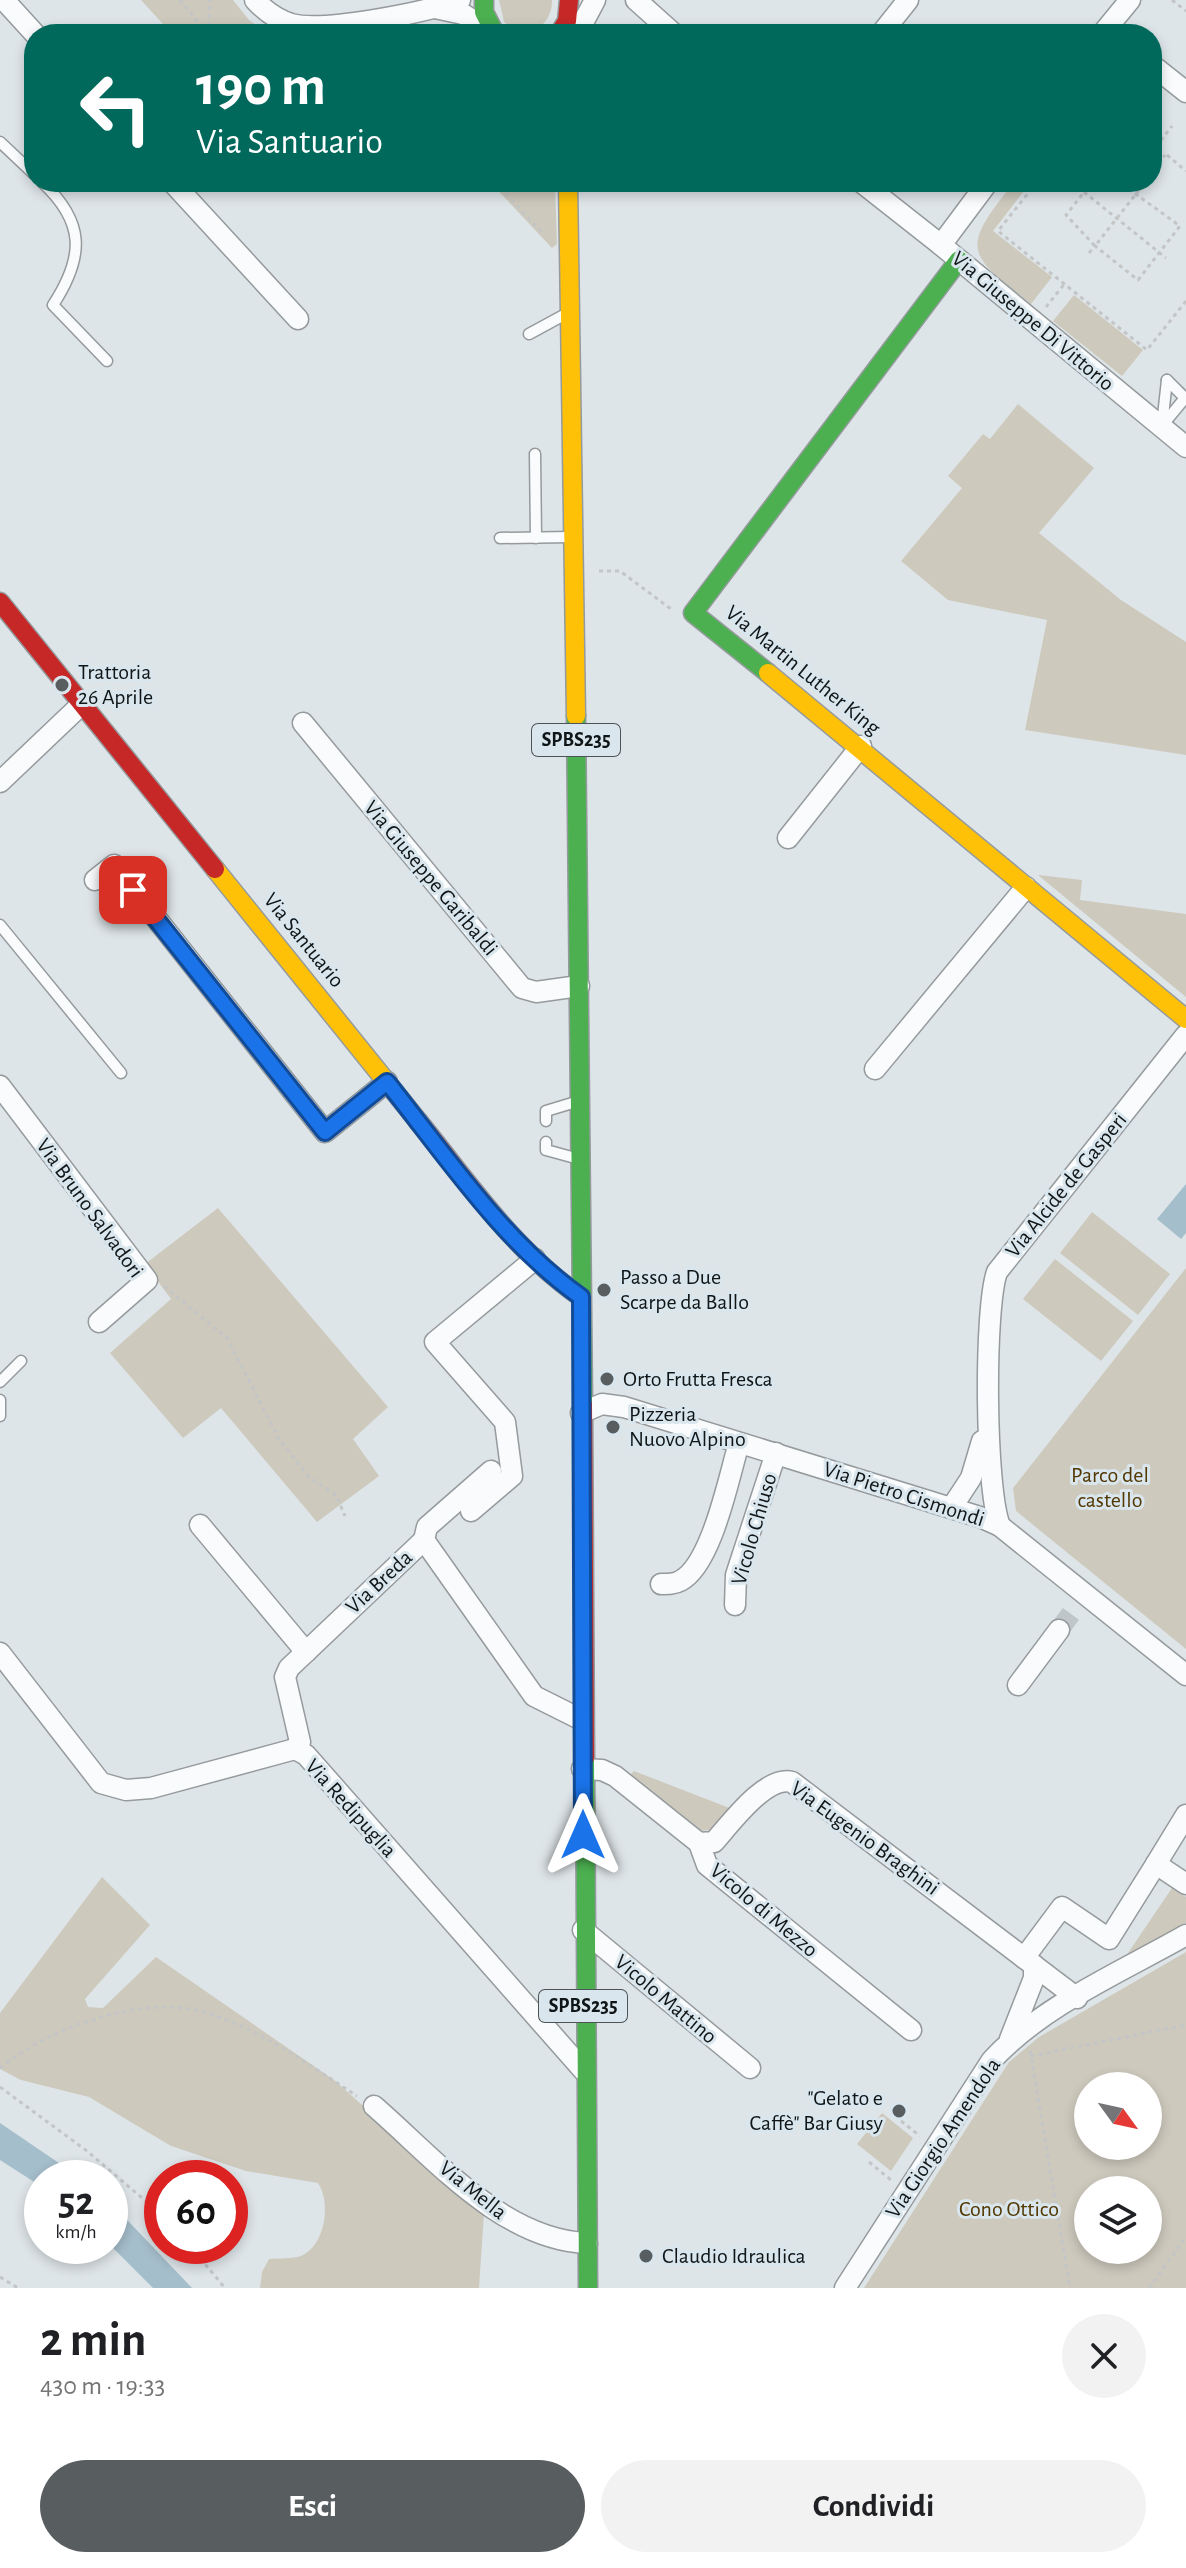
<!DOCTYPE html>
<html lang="it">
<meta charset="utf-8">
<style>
body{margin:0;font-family:"Alegreya Sans",sans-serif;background:#f2f2f2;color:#202124;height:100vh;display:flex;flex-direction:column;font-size:30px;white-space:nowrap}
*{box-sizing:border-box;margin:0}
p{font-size:26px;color:#757577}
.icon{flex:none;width:44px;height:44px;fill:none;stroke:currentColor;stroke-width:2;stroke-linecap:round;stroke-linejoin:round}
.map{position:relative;height:2288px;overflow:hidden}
.sheet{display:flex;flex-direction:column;background:#fff;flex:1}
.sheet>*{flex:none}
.hud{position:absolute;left:24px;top:24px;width:1138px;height:168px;border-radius:32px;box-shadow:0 4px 12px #0003;background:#00695c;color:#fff;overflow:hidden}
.needle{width:52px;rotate:123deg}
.tools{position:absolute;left:1074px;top:2072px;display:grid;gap:16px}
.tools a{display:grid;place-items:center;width:88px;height:88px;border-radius:50%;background:#fff;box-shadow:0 4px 12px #0003;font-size:40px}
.speed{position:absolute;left:24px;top:2160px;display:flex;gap:16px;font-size:40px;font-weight:700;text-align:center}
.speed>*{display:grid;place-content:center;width:104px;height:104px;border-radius:50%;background:#fff;box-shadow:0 4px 12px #0003;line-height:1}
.speed small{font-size:20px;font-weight:400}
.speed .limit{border:12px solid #d22;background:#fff;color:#111}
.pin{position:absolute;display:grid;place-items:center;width:68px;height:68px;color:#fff;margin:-34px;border-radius:16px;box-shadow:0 4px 12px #0006}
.me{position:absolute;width:88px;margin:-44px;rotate:0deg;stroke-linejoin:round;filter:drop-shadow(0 0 6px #0008)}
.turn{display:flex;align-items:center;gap:28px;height:168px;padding:0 40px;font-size:36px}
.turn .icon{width:104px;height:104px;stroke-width:2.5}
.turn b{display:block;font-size:56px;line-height:68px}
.round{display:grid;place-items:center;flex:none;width:84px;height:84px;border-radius:42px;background:#f2f2f2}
.overview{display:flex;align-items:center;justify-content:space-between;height:136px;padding:0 40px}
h1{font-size:48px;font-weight:700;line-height:60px}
.action{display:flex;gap:16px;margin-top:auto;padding:16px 40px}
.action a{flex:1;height:92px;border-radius:48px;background:#585e60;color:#fff;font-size:32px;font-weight:700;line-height:92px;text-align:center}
.action a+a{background:#f2f2f2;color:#202124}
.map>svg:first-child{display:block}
.green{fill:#cec9bd;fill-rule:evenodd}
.water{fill:#a5becb}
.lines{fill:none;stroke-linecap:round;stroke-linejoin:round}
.street-tunnel{stroke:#bfc6c9;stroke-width:20;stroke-dasharray:20 10;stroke-linecap:butt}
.lane-casing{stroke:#959a9d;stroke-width:13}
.street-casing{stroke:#959a9d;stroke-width:23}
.fast-casing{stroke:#959a9d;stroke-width:21}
.slow-casing{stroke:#959a9d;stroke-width:21}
.jam-casing{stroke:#959a9d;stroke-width:21}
.path{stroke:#c3c5c6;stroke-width:3;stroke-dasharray:4 4;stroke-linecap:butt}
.lane{stroke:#fafbfc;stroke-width:10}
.street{stroke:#fafbfc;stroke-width:20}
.fast{stroke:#4caf50;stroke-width:18}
.slow{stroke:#ffc107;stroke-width:18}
.jam{stroke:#c62828;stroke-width:18}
.route-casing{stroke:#114b97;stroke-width:20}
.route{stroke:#1a73e8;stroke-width:14}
.poi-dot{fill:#585e60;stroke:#d9e6ed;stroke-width:3}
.labels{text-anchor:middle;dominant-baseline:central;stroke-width:6;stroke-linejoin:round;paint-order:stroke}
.shield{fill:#d9e6ed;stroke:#4c5457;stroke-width:2}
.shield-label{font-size:20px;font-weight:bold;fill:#101517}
.street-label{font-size:22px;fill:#101517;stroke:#d9e6ed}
.poi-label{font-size:22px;fill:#101517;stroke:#d9e6ed;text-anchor:start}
.park-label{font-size:22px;fill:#523701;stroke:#d9e6ed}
</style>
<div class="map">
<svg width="1186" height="2288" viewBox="0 0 1186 2288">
<rect width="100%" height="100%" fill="#dee5e8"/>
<g class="green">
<polygon points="141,0 233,0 249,20 269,34 172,34"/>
<path d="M499,0H552C552,29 525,41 504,22Z"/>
<polygon points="490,182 555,182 557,244 552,248"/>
<path d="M1014,182H1031L993,231L1052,277L1031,304C966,253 960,250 1014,182Z"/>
<polygon points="1074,295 1143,350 1122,376 1053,321"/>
<polygon points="1018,404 1094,468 1039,533 1121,600 1186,642 1186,755 1025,730 1047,620 948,600 901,561 962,488 948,476 983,434 990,439"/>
<polygon points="1038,875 1082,880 1080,900 1186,914 1186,997"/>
<polygon points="218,1208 388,1407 353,1439 379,1476 317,1522 221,1408 183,1438 110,1353 171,1299 145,1264"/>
<polygon points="1092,1212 1170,1274 1138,1315 1060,1253"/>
<polygon points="1055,1259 1133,1321 1101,1361 1023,1299"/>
<polygon points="1186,1268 1186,1649 1016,1511 1013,1488"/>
<polygon points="634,1771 732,1809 712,1830 694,1831 629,1776"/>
<path d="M102,1877L150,1925L85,1999L88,2007L103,2008L156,1957L334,2080L484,2213L479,2288H260L262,2272L269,2259C278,2258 293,2259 301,2256C326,2245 331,2202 318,2183L246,2171L171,2146L89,2097L21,2080L0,2069V2013Z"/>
<polygon points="1172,1888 1186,1897 1186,1923 1126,1956"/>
<path d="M1186,1952V2288H864L1009,2062L1039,2037ZM1088,2086H1148V2146H1088ZM1088,2190H1148V2250H1088Z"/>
<polygon points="882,2113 913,2138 891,2171 857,2144"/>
</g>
<g class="water">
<polygon points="1186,1184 1186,1233 1181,1239 1157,1219"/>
<polygon points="0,2123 81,2178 42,2178 42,2187 0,2160"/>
<polygon points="110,2202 192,2288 153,2288 110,2245"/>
</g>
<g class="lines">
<polyline class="street-tunnel" points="1059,1630 1073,1611"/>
<g class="lane-casing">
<g id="lane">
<polyline points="402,13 406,34"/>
<polyline points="0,142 34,174"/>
<path d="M42,182C85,222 85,256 53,305L107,361"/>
<polyline points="529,334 564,315"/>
<polyline points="1162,425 1167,380"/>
<polyline points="1161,427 1185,398 1167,380"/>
<polyline points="535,454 536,538"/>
<polyline points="500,538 571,537"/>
<polyline points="0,925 121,1073"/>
<polyline points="546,1121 546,1111 579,1101"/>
<polyline points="546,1142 546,1150 579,1159"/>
<polyline points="0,1382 21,1361"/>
<polyline points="0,1400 0,1416"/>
</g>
</g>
<g class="street-casing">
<g id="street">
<polyline points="4,0 35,34"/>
<path d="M255,0C265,11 276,19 291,24C324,33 426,12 460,0"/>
<polyline points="636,0 674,34"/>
<polyline points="435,8 463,14 493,33"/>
<polyline points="577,34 595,0"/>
<polyline points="881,34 908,0"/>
<polyline points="1102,34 1130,0"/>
<polyline points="1152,65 1186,92"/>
<polyline points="172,182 298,319"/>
<polyline points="861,182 941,245"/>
<polyline points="988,182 941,245 1186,447"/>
<polyline points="303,723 522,988 536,992 579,986"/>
<polyline points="0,782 82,704"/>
<polyline points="788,838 861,746"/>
<polyline points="95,880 114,865 325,1132 387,1082"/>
<polyline points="875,1069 1026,887"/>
<polyline points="0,1086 147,1280 99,1322"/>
<polyline points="581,1413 602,1404 624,1407 980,1517 1000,1526 1186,1675"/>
<polyline points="952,1507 971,1478 982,1441"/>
<polyline points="471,1511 512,1476 505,1422 435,1342 535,1259"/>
<polyline points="200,1525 306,1652"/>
<path d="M1000,1526C985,1489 984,1309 997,1272L1186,1035"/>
<polyline points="424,1540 427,1527 491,1471"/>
<path d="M661,1584C668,1584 675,1584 680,1581C712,1565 729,1476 739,1443"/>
<polyline points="735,1605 736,1575 776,1453"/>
<polyline points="0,1653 101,1783 126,1790 151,1788 295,1749 306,1755 584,2071"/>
<polyline points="1018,1685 1059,1630"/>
<polyline points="295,1749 300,1742 285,1677 289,1668 424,1540 534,1696 582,1720"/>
<polyline points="582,1769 602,1770 615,1776 699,1843 707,1865 911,2030"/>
<path d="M699,1843L714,1842C731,1823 766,1775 792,1782L1077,1998"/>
<polyline points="1156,1864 1186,1815"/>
<polyline points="583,1930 750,2068"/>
<polyline points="1024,1958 1062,1907 1109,1939 1156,1864 1186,1884"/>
<polyline points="1010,2039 1034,1978 1034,1965"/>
<path d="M374,2106C434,2158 503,2240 587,2243"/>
<path d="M845,2288L992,2060C1043,2005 1121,1972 1186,1935"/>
</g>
</g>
<g class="fast-casing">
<g id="fast">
<polyline points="484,0 484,12 495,34"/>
<polyline points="768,673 693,613 959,260"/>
<polyline points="576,716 583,1404"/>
<polyline points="585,1758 588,2288"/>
</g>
</g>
<g class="slow-casing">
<g id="slow">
<polyline points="568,182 576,716"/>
<polyline points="768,673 1186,1019"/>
<polyline points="215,869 418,1121"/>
</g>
</g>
<g class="jam-casing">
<g id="jam">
<polyline points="559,34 567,21 569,0"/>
<polyline points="0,602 215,869"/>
<path d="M418,1121C468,1182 515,1252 581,1297"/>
<polyline points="583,1404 585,1758"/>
</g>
</g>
<g class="path">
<polyline points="180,0 208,34"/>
<polyline points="1172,0 1186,11"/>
<polyline points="208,34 210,0"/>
<polyline points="1152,144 1165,157"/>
<polyline points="1156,147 1172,126"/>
<polyline points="1167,155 1186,171"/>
<polyline points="495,182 543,234"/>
<polyline points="1037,182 998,231 1147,350 1186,301"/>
<polyline points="1092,182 1066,215 1095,246 1143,185"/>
<polyline points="1084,192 1166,258"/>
<polyline points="1089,253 1095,246 1138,280 1180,226 1119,182"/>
<polyline points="1046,307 1066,282"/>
<polyline points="599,571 620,571 671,609"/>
<polyline points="164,1286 227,1338 279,1439 309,1477 336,1495 345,1516"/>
<polyline points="1030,2051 1070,2288"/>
<polyline points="1031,2056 1186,2025"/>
<path d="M0,2068C46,2030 134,1997 195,2010C254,2024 307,2064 357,2096"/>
<polyline points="0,2087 87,2151 162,2215"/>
<polyline points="901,2121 920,2136"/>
<polyline points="869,2162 891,2180"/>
<polyline points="190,2246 225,2288"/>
<polyline points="0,2277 18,2288"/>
<polyline points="1149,2288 1186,2237"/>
</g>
<use href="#lane" class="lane"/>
<use href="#street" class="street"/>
<use href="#fast" class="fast"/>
<use href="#slow" class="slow"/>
<use href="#jam" class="jam"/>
</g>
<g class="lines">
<g class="route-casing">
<path id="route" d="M133,890L325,1132L387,1082C446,1156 503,1242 581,1297L583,1835"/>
</g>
<use href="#route" class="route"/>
</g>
<g class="poi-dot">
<circle cx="62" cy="685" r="8"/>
<circle cx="604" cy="1290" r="8"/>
<circle cx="607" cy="1379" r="8"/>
<circle cx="613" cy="1427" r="8"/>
<circle cx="899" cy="2111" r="8"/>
<circle cx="646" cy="2256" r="8"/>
</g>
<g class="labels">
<g class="shield">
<rect x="532" y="724" width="88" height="32" rx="6"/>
<rect x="539" y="1990" width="88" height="32" rx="6"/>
</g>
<g class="shield-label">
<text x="576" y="740">SPBS235</text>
<text x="583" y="2006">SPBS235</text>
</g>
<g class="street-label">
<text transform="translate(1033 321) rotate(40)">Via Giuseppe Di Vittorio</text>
<text transform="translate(803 670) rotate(39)">Via Martin Luther King</text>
<text transform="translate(431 878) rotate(50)">Via Giuseppe Garibaldi</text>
<text transform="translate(304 940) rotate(51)">Via Santuario</text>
<text transform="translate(1066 1185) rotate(-51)">Via Alcide de Gasperi</text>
<text transform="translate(90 1208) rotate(54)">Via Bruno Salvadori</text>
<text transform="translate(904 1494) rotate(18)">Via Pietro Cismondi</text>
<text transform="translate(754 1529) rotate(-74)">Vicolo Chiuso</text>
<text transform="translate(379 1582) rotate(-43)">Via Breda</text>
<text transform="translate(351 1808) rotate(48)">Via Redipuglia</text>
<text transform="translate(865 1838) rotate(36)">Via Eugenio Braghini</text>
<text transform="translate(764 1910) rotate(40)">Vicolo di Mezzo</text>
<text transform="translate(666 1999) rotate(40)">Vicolo Mattino</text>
<text transform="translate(943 2138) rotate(-56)">Via Giorgio Amendola</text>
<text transform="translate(473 2190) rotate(39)">Via Mella</text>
</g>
<g class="poi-label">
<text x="78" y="672">Trattoria<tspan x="78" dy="25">26 Aprile</tspan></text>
<text x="620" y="1277">Passo a Due<tspan x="620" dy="25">Scarpe da Ballo</tspan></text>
<text x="623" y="1379">Orto Frutta Fresca</text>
<text x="629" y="1414">Pizzeria<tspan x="629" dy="25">Nuovo Alpino</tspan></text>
<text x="883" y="2098" text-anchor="end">"Gelato e<tspan x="883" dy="25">Caffè" Bar Giusy</tspan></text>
<text x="662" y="2256">Claudio Idraulica</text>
</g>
<g class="park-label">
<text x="1110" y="1475">Parco del<tspan x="1110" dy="25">castello</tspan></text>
<text x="1009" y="2209">Cono Ottico</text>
</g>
</g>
</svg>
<div class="tools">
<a><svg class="needle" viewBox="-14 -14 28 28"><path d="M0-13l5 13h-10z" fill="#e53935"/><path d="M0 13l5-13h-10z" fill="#757577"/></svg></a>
<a><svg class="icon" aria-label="layers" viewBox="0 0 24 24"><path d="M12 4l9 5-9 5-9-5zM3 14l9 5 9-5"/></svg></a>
</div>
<div class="speed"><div>52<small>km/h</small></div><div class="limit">60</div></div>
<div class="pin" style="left:133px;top:890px;background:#d93025"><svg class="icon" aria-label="arrive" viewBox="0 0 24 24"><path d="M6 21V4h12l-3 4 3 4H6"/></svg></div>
<svg class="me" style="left:583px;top:1835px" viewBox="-20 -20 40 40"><path d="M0-17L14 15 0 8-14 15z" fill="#1a73e8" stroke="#fff" stroke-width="4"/></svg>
<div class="hud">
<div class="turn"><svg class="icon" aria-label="left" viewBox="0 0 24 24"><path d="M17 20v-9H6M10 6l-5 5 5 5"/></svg><div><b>190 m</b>Via Santuario</div></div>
</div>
</div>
<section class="sheet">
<div class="overview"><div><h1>2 min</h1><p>430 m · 19:33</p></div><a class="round"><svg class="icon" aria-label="close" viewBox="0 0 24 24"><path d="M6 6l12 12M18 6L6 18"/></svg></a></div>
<div class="action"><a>Esci</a><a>Condividi</a></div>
</section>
